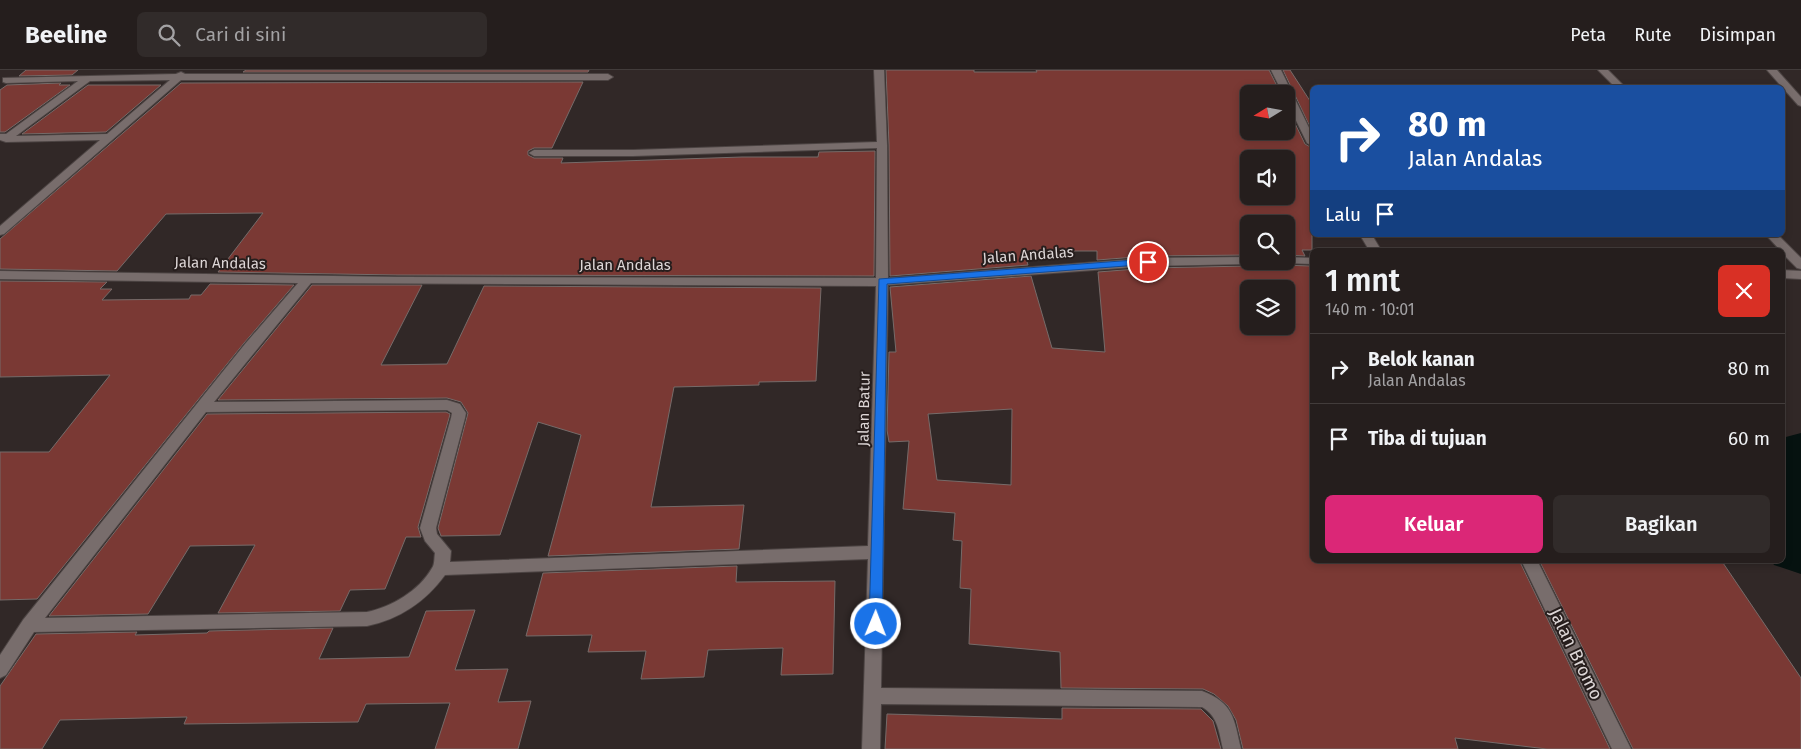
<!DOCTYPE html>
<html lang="id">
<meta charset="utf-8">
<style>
body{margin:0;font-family:"Fira Sans",sans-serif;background:#312b2a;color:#f1f3f6;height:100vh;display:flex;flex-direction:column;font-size:19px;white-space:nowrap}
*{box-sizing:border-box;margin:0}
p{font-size:16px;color:#a3a2a4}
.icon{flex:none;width:28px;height:28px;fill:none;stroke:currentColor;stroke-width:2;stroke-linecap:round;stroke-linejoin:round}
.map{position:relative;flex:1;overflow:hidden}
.sheet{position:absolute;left:1310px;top:178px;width:475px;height:315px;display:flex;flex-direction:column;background:#251e1d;border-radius:8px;box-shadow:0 2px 8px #0003,0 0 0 1px #423c3b}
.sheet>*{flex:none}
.guide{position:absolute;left:1310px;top:15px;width:475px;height:152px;border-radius:8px;box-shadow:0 2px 8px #0003,0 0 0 1px #423c3b;background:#1a4fa0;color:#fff;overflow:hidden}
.needle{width:32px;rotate:259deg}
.tools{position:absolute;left:1240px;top:15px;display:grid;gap:10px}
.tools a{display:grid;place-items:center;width:55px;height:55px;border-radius:8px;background:#251e1d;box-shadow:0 2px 8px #0003,0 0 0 1px #423c3b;font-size:25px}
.pin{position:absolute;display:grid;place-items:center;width:42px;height:42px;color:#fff;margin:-21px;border:2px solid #fff;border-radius:50%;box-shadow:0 1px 5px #0007}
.me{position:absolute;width:55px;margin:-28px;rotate:1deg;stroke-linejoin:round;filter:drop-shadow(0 0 4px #0008)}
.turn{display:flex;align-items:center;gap:18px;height:105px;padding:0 15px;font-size:22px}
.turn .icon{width:65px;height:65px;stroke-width:2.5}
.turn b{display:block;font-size:35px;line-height:42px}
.then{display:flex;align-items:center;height:48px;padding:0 15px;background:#0003;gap:10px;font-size:19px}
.round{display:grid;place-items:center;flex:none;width:52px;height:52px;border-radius:8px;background:#312b2a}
.overview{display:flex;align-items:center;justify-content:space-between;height:85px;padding:0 15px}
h1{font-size:30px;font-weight:600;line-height:38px}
.action{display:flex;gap:10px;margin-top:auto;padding:10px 15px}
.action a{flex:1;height:58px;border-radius:8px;background:#db2777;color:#fff;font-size:20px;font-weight:600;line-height:58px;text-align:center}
.action a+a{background:#312b2a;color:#f1f3f6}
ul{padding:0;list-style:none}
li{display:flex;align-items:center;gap:15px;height:70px;padding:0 15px;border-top:1px solid #423c3b}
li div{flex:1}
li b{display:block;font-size:19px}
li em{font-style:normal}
header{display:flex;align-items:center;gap:30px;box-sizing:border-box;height:70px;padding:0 25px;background:#251e1d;border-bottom:1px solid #423c3b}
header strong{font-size:24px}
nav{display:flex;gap:28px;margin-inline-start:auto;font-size:18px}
.search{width:350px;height:45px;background:#312b2a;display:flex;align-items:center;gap:12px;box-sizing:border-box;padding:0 18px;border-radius:8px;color:#a3a2a4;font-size:19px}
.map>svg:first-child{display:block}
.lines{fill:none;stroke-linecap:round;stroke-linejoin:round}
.river{fill:#061210;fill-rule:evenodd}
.building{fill:#7a3934;stroke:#766b69;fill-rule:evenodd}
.minor-casing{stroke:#4c4443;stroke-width:2}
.tertiary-casing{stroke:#4c4443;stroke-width:2}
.minor{fill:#786d6c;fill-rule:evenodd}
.tertiary{fill:#786d6c;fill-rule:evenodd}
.route{fill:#1a73e8;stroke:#114b97}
.labels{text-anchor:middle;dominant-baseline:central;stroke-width:4;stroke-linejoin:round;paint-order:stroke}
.street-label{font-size:15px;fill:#ddd6d6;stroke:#271e1d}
.near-street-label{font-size:18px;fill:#ddd6d6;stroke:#271e1d}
</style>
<header>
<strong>Beeline</strong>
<div class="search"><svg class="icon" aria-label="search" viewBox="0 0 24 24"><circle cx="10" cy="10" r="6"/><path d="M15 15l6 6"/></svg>Cari di sini</div>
<nav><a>Peta</a><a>Rute</a><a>Disimpan</a></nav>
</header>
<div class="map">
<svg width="1801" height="679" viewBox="0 0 1801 679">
<rect width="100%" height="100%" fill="#312827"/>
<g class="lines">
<polygon class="river" points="1801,363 1801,504 1774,495 1771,490 1782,490 1782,368"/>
</g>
<g class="building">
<polygon points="26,0 78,0 72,5 19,6"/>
<polygon points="246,0 589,0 588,2 243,2"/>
<path d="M886,0H974V2H1037L1036,0H1269L1281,24H1249V61H1286V35L1305,74L1312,78V180H1302L1305,186L1286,185V154H1249V185L1149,186L1097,190V181H1024L1028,195L890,206L889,75ZM1249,89H1286V126H1249Z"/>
<polygon points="1283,0 1290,0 1312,34 1312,61"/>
<polygon points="583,12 552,78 534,78 528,81 528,85 534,88 563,88 561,93 742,87 818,87 819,82 875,81 874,206 398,205 218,202 263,143 166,144 117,201 0,199 0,169 181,13"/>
<polygon points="61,13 59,15 70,15 5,62 0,62 0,20 7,15"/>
<polygon points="88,15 161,15 106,62 22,64"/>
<path d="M1256,191H1278L1282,195L1310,196L1312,201V490H1519L1610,679H1547L1455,668L1458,679H1243L1236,650L1228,636L1214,624L1203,619L1061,618L1060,582L969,574L971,519L960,518L962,471L953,470L955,443L903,439L909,371L889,372L887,360L889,282H896L890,217L1031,206L1052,278L1105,282L1098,202L1149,198L1249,196ZM1249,219H1286V256H1249ZM1012,339L1011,415L937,410L928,344Z"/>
<polygon points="0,211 107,212 100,219 112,219 102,230 189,229 191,225 201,225 210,214 294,215 244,273 37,529 0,530 0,382 49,382 110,305 0,307"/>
<polygon points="312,215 422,215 381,295 447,294 484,216 821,218 816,311 759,312 759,315 674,317 651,437 744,435 739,479 548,486 581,365 538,352 500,465 441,466 438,458 468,343 461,332 447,328 218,330"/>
<polygon points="446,342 450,344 449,348 418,457 421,467 406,467 385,519 350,520 340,541 218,543 255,475 190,476 148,544 49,546 207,344"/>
<polygon points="1539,490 1721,490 1801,608 1801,679 1633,679"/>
<polygon points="737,496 736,512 835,511 833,604 781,605 783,578 708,580 704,607 641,609 646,581 588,582 592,565 526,566 543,503"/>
<polygon points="475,540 455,600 508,599 498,632 531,631 518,679 435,679 450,633 366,634 358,652 184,654 187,647 60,650 42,679 0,679 0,616 36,564 137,562 135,565 207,563 209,561 333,558 319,589 409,587 426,541"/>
<polygon points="1062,638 1201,639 1213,651 1221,679 885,679 887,644 1062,649"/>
</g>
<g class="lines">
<g class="minor-casing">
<g id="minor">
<path d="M874,0H884L887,75L888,208L1149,188L1249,187V191H1254L1249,194L1149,196L888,215L881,618L1202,621C1234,633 1234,649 1241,679H1223C1219,662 1218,646 1202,637L881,634L880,679H862L868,489L445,505C425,532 400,549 367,556L34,562L6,605L0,608V585L23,550L245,274L298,213L0,209V201L398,207L876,208L877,78L633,86H534L529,83L534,80H633L877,72ZM311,213L876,216L868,476L450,492L451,481L437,464L436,458L465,348L466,343L460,334L447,330L214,332ZM447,340L452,343L451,348L420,458L425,471L435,483C434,488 435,494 432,498C419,521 391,537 367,542L45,548L206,342Z"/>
<polygon points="1271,0 1281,0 1312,64 1312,76 1307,73 1286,30 1286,24 1283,24"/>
<polygon points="1767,0 1777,0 1801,27 1801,36 1798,35"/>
<path d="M181,2L185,4H608L613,7L608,10H181L4,164L0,165V156L100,70L6,72L0,70V64H6L78,11L6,13L3,12V8L176,4ZM170,10L107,64L16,66L90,11Z"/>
<polygon points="1360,165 1372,165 1381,180 1369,180"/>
<polygon points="1286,187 1312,188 1312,194 1282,193 1280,191 1286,191"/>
<polygon points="1782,200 1801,201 1801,209 1782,208"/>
<polygon points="1521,490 1537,490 1631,679 1612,679"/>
</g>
</g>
<g class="tertiary-casing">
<g id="tertiary">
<polygon points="1598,0 1608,0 1626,18 1616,18"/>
<polygon points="1766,165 1778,165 1801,188 1801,199 1797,198 1782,183 1782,180 1780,180"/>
</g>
</g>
<use href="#minor" class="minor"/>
<use href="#tertiary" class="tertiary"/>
</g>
<polygon class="route" points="1148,189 1152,190 1152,194 887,214 882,554 880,558 876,560 871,558 869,554 879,209"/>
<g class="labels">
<g class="street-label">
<text transform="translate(1028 185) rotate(-4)">Jalan Andalas</text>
<text transform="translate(220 193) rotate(1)">Jalan Andalas</text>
<text x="625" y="195">Jalan Andalas</text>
<text transform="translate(864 339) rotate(-89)">Jalan Batur</text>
</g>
<g class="near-street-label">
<text transform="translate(1576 584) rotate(64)">Jalan Bromo</text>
</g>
</g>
</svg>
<div class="tools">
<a><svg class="needle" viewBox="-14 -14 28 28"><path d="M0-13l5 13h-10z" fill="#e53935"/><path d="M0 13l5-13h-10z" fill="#a3a2a4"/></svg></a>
<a><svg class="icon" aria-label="sound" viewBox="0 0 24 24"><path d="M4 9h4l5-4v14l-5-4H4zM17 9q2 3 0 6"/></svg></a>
<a><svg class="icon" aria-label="search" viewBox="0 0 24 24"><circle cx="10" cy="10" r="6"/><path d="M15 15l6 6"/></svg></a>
<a><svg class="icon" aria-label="layers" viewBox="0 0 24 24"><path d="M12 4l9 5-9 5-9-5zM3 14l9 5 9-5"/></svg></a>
</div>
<div class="pin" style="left:1148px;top:192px;background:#d93025"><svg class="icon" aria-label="arrive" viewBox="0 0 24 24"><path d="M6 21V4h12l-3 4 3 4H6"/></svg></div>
<svg class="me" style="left:876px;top:554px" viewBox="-20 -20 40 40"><circle r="17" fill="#1a73e8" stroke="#fff" stroke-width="3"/><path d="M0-11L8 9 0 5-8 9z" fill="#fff"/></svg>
<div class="guide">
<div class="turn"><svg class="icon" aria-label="right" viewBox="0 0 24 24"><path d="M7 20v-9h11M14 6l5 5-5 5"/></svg><div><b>80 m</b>Jalan Andalas</div></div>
<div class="then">Lalu<svg class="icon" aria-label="arrive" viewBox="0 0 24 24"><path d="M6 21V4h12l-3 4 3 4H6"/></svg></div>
</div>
<section class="sheet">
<div class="overview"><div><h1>1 mnt</h1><p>140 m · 10:01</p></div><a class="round" style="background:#d93025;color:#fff"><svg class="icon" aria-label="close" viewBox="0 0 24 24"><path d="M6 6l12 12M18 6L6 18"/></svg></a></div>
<ul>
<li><svg class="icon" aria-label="right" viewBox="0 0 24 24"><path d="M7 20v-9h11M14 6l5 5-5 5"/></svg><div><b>Belok kanan</b><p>Jalan Andalas</p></div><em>80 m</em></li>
<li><svg class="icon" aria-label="arrive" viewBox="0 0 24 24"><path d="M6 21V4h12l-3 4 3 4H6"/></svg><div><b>Tiba di tujuan</b></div><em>60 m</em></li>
</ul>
<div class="action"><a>Keluar</a><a>Bagikan</a></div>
</section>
</div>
